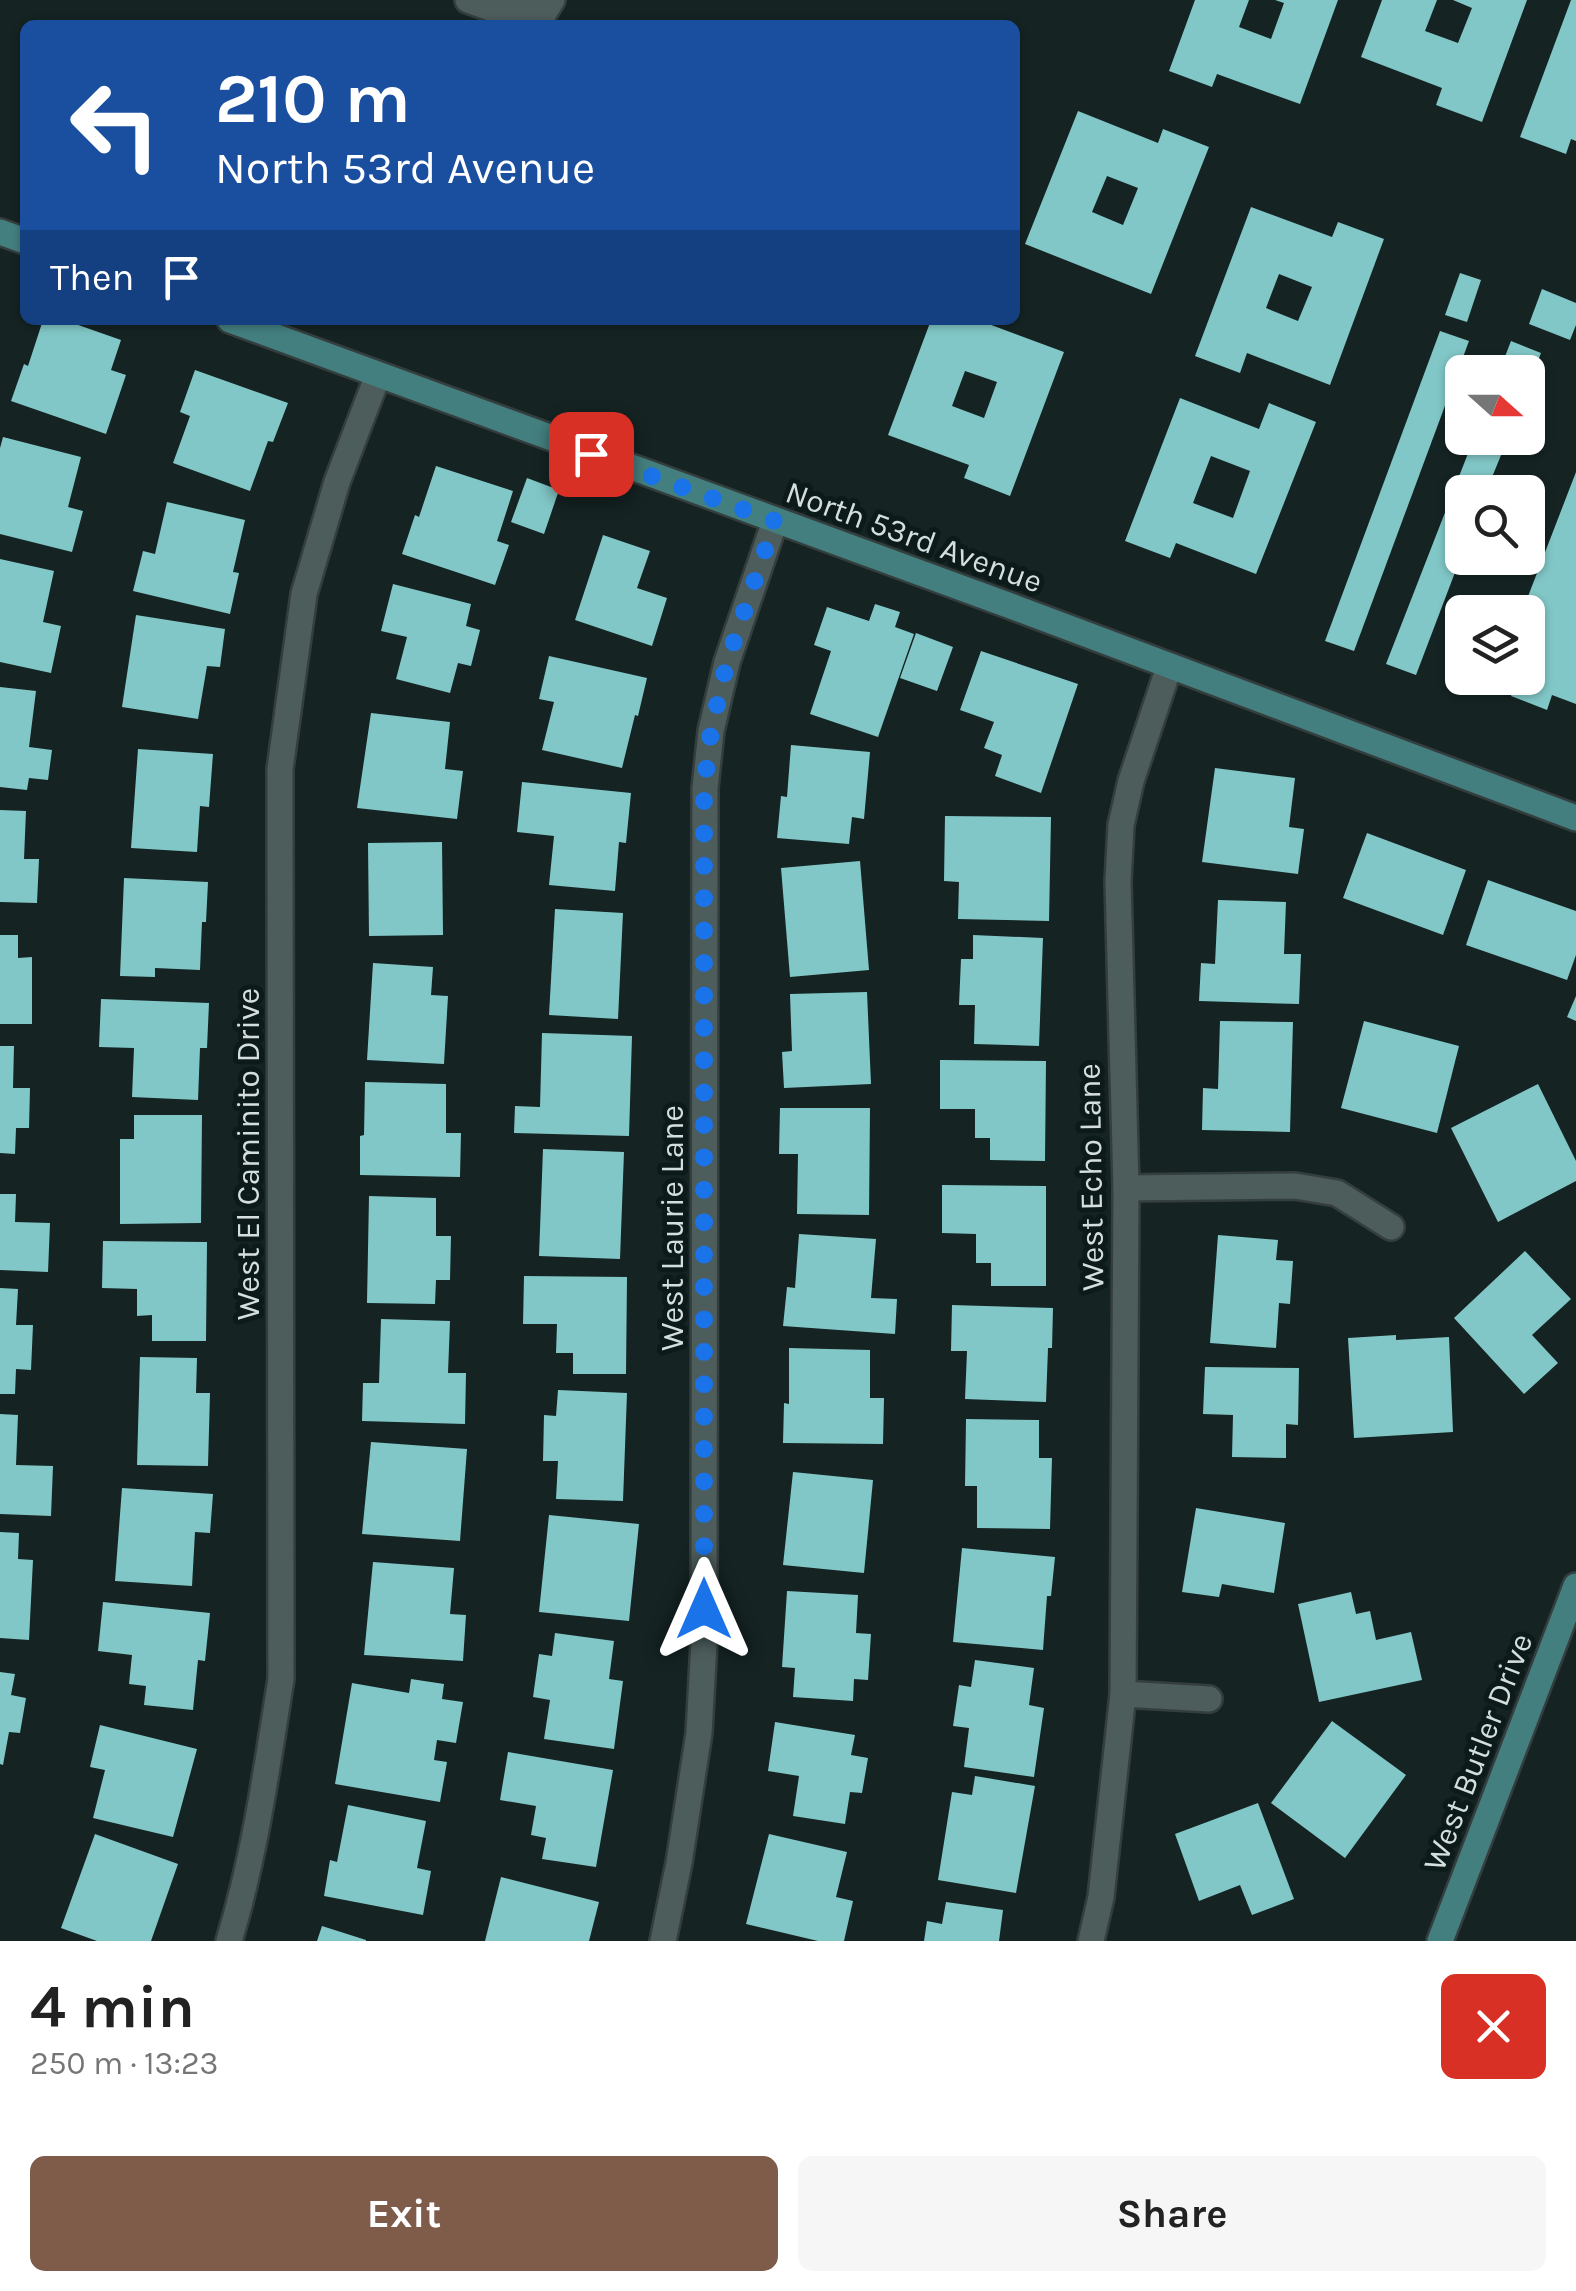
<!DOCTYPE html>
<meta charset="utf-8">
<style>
body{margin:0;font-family:Karla,sans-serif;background:#f6f6f6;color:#222;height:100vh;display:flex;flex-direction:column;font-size:38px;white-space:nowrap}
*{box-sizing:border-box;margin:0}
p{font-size:32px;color:#767676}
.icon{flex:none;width:55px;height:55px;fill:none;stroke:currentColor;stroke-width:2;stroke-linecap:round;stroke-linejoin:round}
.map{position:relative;height:1941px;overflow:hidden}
.side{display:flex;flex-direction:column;background:#fff;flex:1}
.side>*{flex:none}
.hud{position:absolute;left:20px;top:20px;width:1000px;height:305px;border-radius:15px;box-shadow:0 2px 8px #0004;background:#1a4fa0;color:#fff;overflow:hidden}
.needle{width:65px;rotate:111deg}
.buttons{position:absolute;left:1445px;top:355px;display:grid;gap:20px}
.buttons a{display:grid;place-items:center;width:100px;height:100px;border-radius:15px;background:#fff;box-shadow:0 2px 8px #0004;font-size:50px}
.pin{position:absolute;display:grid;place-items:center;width:85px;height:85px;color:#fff;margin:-42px;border-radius:20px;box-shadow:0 5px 15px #0006}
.me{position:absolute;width:110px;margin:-55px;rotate:0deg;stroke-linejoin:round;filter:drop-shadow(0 0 8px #0008)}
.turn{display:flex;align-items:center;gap:35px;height:210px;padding:0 30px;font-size:45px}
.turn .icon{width:130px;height:130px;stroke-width:2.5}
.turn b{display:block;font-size:70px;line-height:85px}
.then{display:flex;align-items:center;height:95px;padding:0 30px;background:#0003;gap:20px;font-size:38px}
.round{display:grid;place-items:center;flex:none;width:105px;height:105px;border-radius:15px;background:#f6f6f6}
.head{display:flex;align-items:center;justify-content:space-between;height:170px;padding:0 30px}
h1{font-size:60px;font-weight:700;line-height:75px}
.button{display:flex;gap:20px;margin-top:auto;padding:20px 30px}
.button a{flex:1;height:115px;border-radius:15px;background:#7f5b4a;color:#fff;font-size:40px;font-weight:700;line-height:115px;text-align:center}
.button a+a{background:#f6f6f6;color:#222}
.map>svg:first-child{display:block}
.building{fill:#82c7c7;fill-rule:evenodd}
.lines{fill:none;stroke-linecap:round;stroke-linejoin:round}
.street-casing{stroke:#353e3e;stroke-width:30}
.secondary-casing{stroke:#353e3e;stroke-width:30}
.street{stroke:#4d5d5c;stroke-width:25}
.secondary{stroke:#447f7f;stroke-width:25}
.route{stroke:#1a73e8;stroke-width:18;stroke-dasharray:0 32.4}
.labels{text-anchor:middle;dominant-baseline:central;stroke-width:10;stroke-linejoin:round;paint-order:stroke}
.street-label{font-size:32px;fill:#d5dede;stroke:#0c1a1a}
</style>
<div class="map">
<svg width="1576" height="1941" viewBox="0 0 1576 1941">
<rect width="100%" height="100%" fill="#152323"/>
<g class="building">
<polygon points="1195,0 1249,0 1239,27 1271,39 1284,3 1275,0 1338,0 1300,104 1217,74 1212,87 1169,71"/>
<polygon points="1382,0 1437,0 1425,31 1458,43 1472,8 1453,0 1527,0 1482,122 1436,105 1442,88 1361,57"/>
<polygon points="1571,0 1576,0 1576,141 1571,139 1566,154 1520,137"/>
<path d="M1078,111L1158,143L1163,129L1209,147L1151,294L1025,244ZM1107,176L1138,188L1123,225L1092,212Z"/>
<path d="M1251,207L1332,237L1338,222L1384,239L1330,385L1247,353L1240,373L1195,356ZM1279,274L1312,287L1298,321L1266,308Z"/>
<polygon points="1460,273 1481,280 1467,322 1445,315"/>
<polygon points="1542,289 1576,303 1576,325 1570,340 1529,324"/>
<polygon points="43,320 64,320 121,340 111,370 126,375 106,434 11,401 24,364 28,366"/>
<path d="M931,320H987L986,323L1064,352L1010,496L964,478L969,465L888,435ZM965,371L997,382L984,418L952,406Z"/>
<polygon points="1440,331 1469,341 1354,651 1325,641"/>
<polygon points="1511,341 1541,353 1528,386 1528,372 1499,372"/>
<polygon points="195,370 288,403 273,442 268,441 250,491 173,463 190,416 180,412"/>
<path d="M1180,398L1259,429L1269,403L1316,422L1256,574L1176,543L1170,558L1125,541ZM1211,456L1250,471L1233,518L1193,503Z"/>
<polygon points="3,437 81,457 68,507 83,511 72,552 0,534 0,448"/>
<polygon points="1474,438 1508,438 1486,492 1462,492 1462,554 1416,675 1386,664"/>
<polygon points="436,466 513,491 497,541 509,545 495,585 402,554 415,515 419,517"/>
<polygon points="1576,472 1576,704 1552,695 1547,710 1511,696 1516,682 1507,678 1528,678 1528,612 1522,612"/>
<polygon points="527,478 559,490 544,534 511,522"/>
<polygon points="167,502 245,520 233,572 239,573 230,614 133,591 143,551 155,554"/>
<polygon points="603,535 650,551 637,588 667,598 652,646 575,620"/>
<polygon points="0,559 54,571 43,622 61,626 51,673 0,662"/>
<polygon points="393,584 471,604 466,626 480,630 471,666 458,663 450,693 396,679 407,637 381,631"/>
<polygon points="875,604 900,612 895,627 914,634 878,737 810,714 831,651 814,645 827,607 869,621"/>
<polygon points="136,615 225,629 220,667 207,666 198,719 122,707"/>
<polygon points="916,633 953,647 937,691 900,678"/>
<polygon points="981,651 1078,684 1041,793 995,776 1002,755 984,748 994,722 960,710"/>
<polygon points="549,656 647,678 638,716 635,715 622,768 542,750 554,702 539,699"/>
<polygon points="0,687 36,691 29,747 52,750 48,780 29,778 27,790 0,787"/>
<polygon points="371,713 450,722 445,769 463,771 457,819 357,808"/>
<polygon points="791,745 870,752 864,819 852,817 849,844 777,838 781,796 787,797"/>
<polygon points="138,749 213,754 209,807 200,806 197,852 131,848"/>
<polygon points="1215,768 1295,778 1289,827 1304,829 1298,874 1202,862"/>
<polygon points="522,782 631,793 626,843 619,842 615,891 549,885 554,836 517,832"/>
<polygon points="0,810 26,811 24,859 39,859 37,903 0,902"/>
<polygon points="945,816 1051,817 1049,921 958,919 959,882 944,881"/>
<polygon points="1367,833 1466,870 1443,935 1343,898"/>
<polygon points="442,842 443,935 369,936 368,843"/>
<polygon points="860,861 869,970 790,977 781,868"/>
<polygon points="124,878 208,882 206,922 202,922 200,970 155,968 155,977 120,976"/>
<polygon points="1488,880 1576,911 1576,955 1567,980 1466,945"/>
<polygon points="1218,900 1286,902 1284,954 1301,954 1299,1004 1199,1001 1201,963 1215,964"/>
<polygon points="555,909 623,913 618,1019 549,1015"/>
<polygon points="0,935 18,935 18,958 32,957 32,1024 0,1024"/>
<polygon points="973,935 1043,938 1039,1046 974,1044 975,1005 959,1005 961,959 973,959"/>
<polygon points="373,963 433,967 431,995 448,996 444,1064 367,1060"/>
<polygon points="867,992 871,1084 784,1088 782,1052 792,1051 790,994"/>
<polygon points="1576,996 1576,1021 1567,1017"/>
<polygon points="101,999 209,1003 207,1048 200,1048 198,1100 132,1097 134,1048 99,1047"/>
<polygon points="1220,1021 1293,1022 1290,1132 1202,1130 1203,1088 1218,1089"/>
<polygon points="1364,1021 1459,1046 1437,1133 1341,1108"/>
<polygon points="542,1033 632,1036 629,1136 514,1133 515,1106 540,1107"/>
<polygon points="0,1046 14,1046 13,1088 30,1088 29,1128 16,1128 15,1154 0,1153"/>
<polygon points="940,1060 1046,1061 1045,1161 990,1160 990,1138 975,1138 975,1109 940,1109"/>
<polygon points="365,1082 446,1084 446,1133 461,1133 460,1177 360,1175 360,1136 364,1135"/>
<polygon points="1538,1084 1576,1161 1576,1181 1498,1222 1451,1128"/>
<polygon points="780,1108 870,1108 869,1215 797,1214 798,1154 779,1154"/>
<polygon points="134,1115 202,1115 201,1223 120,1224 120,1139 134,1139"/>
<polygon points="543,1149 624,1152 620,1259 539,1256"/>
<polygon points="942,1185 1046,1186 1046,1286 991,1286 991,1263 976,1263 976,1234 942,1233"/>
<polygon points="0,1194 16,1194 15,1222 50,1223 48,1272 0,1270"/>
<polygon points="369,1196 436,1198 436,1236 451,1236 450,1280 436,1280 435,1304 367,1303"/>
<polygon points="799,1234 876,1239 871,1298 897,1299 895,1334 783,1326 787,1287 795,1288"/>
<polygon points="1218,1235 1278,1240 1276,1260 1293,1261 1290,1304 1279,1303 1276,1348 1210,1343"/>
<polygon points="103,1241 207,1242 206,1341 152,1341 152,1315 137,1316 137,1289 102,1288"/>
<polygon points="1525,1251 1571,1299 1532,1335 1558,1363 1524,1394 1454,1318"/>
<polygon points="524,1276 627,1277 626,1374 573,1374 573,1353 556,1353 557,1324 523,1324"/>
<polygon points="0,1288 18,1289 16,1325 33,1325 31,1370 16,1369 15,1394 0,1394"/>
<polygon points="952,1305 1053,1308 1052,1348 1048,1348 1046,1402 965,1399 967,1351 951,1351"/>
<polygon points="381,1319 450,1321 448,1373 466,1373 465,1424 362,1421 363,1383 379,1383"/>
<polygon points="1396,1335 1396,1340 1449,1337 1453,1432 1354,1438 1348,1338"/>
<polygon points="789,1348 870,1350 870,1398 884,1398 883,1444 783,1443 784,1403 789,1404"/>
<polygon points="140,1357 197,1358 196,1393 210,1393 208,1466 137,1465"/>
<polygon points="1205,1367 1299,1368 1298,1425 1286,1424 1286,1458 1232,1457 1233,1415 1203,1414"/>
<polygon points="558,1390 627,1393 623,1501 556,1499 558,1461 543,1461 544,1415 556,1416"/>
<polygon points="0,1414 18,1415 16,1465 53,1466 51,1516 0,1514"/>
<polygon points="966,1419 1039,1420 1039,1458 1052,1458 1050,1529 977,1528 977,1486 965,1486"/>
<polygon points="371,1442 467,1449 460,1541 362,1534"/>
<polygon points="793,1472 873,1480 864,1573 783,1565"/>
<polygon points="122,1488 213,1494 210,1533 195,1532 192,1586 115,1581"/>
<polygon points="1196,1508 1285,1523 1274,1593 1222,1584 1219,1597 1182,1592"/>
<polygon points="549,1515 639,1524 629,1621 539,1612"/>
<polygon points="0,1532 19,1533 18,1559 33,1560 29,1640 0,1638"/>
<polygon points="962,1548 1055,1557 1051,1596 1047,1596 1043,1650 953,1642"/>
<polygon points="373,1562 454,1568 450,1614 466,1615 463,1661 364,1655"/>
<polygon points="787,1591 858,1595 856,1633 871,1634 868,1680 854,1679 853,1701 793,1697 795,1668 782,1667"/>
<polygon points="1351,1592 1356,1614 1370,1611 1376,1640 1411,1632 1422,1680 1319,1702 1298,1604"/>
<polygon points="103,1602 210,1613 205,1661 198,1660 193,1710 144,1705 146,1686 129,1684 132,1655 98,1651"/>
<polygon points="555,1633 614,1641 609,1679 623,1681 614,1749 544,1739 550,1700 533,1697 539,1654 552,1656"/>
<polygon points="975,1660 1034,1668 1029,1705 1044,1708 1034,1777 964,1767 969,1728 953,1726 959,1685 971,1687"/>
<polygon points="0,1672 15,1674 11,1695 26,1698 20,1733 9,1732 3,1765 0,1764"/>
<polygon points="411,1679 444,1684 442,1699 463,1702 456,1743 437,1740 434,1760 447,1762 440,1802 335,1784 352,1683 409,1693"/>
<polygon points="1332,1721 1406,1775 1345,1858 1271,1803"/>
<polygon points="775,1722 855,1735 851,1755 868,1758 862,1793 850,1792 845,1824 793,1816 799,1776 768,1771"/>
<polygon points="100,1725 197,1749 173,1837 93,1818 105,1770 90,1767"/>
<polygon points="508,1752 613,1770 596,1867 542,1859 546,1838 531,1835 536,1806 500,1800"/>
<polygon points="975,1776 1035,1786 1016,1893 938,1880 952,1792 972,1795"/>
<polygon points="1258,1803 1294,1899 1252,1915 1240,1885 1199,1901 1175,1834"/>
<polygon points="348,1805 426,1821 417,1868 431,1871 423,1915 324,1896 330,1860 337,1862"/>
<polygon points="95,1834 178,1864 151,1941 97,1941 61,1928"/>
<polygon points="769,1834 847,1852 836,1897 853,1901 844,1941 818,1941 746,1924"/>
<polygon points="501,1877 599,1902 589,1941 485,1941"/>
<polygon points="946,1902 1003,1910 999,1941 924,1941 927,1921 942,1924"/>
<polygon points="322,1926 366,1940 366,1941 317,1941"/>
</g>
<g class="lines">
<g class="street-casing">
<g id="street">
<polyline points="468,0 496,10 544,13 552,0"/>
<polyline points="1126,1188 1295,1186 1337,1193 1391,1227"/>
<polyline points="1123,1694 1209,1699"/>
<path d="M229,1941C255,1855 267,1767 281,1679L280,769L304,594L337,482L378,375"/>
<polyline points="663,1941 679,1863 699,1733 704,1641 705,788 711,731 727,662 775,521"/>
<polyline points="1091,1941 1101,1897 1123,1694 1126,1188 1118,881 1121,825 1131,781 1169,667"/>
</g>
</g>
<g class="secondary-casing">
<g id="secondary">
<polyline points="0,232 25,241"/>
<polyline points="230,320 1008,605 1576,818"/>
<polyline points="1440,1941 1576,1586"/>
</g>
</g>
<use href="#street" class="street"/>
<use href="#secondary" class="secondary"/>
</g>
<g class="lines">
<polyline class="route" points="591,454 775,521 727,662 711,731 704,788 704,1609"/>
</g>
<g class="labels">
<g class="street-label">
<text transform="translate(914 537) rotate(20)">North 53rd Avenue</text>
<text transform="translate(248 1154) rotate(-90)">West El Caminito Drive</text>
<text transform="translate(1091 1177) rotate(-91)">West Echo Lane</text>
<text transform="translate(672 1228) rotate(-90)">West Laurie Lane</text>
<text transform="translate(1478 1752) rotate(-69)">West Butler Drive</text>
</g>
</g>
</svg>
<div class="buttons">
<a><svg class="needle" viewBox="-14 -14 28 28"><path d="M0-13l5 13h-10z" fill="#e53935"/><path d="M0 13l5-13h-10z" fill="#767676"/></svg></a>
<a><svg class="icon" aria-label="search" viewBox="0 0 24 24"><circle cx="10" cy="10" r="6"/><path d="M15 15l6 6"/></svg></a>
<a><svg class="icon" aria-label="layers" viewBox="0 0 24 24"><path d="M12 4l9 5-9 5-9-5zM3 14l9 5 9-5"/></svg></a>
</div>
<div class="pin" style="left:591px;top:454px;background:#d93025"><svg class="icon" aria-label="arrive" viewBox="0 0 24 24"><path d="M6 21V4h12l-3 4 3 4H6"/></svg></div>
<svg class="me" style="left:704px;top:1609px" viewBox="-20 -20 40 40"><path d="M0-17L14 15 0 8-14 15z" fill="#1a73e8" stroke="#fff" stroke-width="4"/></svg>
<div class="hud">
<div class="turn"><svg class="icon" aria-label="left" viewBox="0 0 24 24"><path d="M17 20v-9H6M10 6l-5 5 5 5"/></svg><div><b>210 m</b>North 53rd Avenue</div></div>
<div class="then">Then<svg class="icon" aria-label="arrive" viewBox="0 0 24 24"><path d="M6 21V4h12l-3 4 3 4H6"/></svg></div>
</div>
</div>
<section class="side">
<div class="head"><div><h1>4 min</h1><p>250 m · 13:23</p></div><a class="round" style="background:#d93025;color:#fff"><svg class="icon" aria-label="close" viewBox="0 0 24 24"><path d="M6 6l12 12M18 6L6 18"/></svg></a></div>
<div class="button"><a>Exit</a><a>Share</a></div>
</section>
